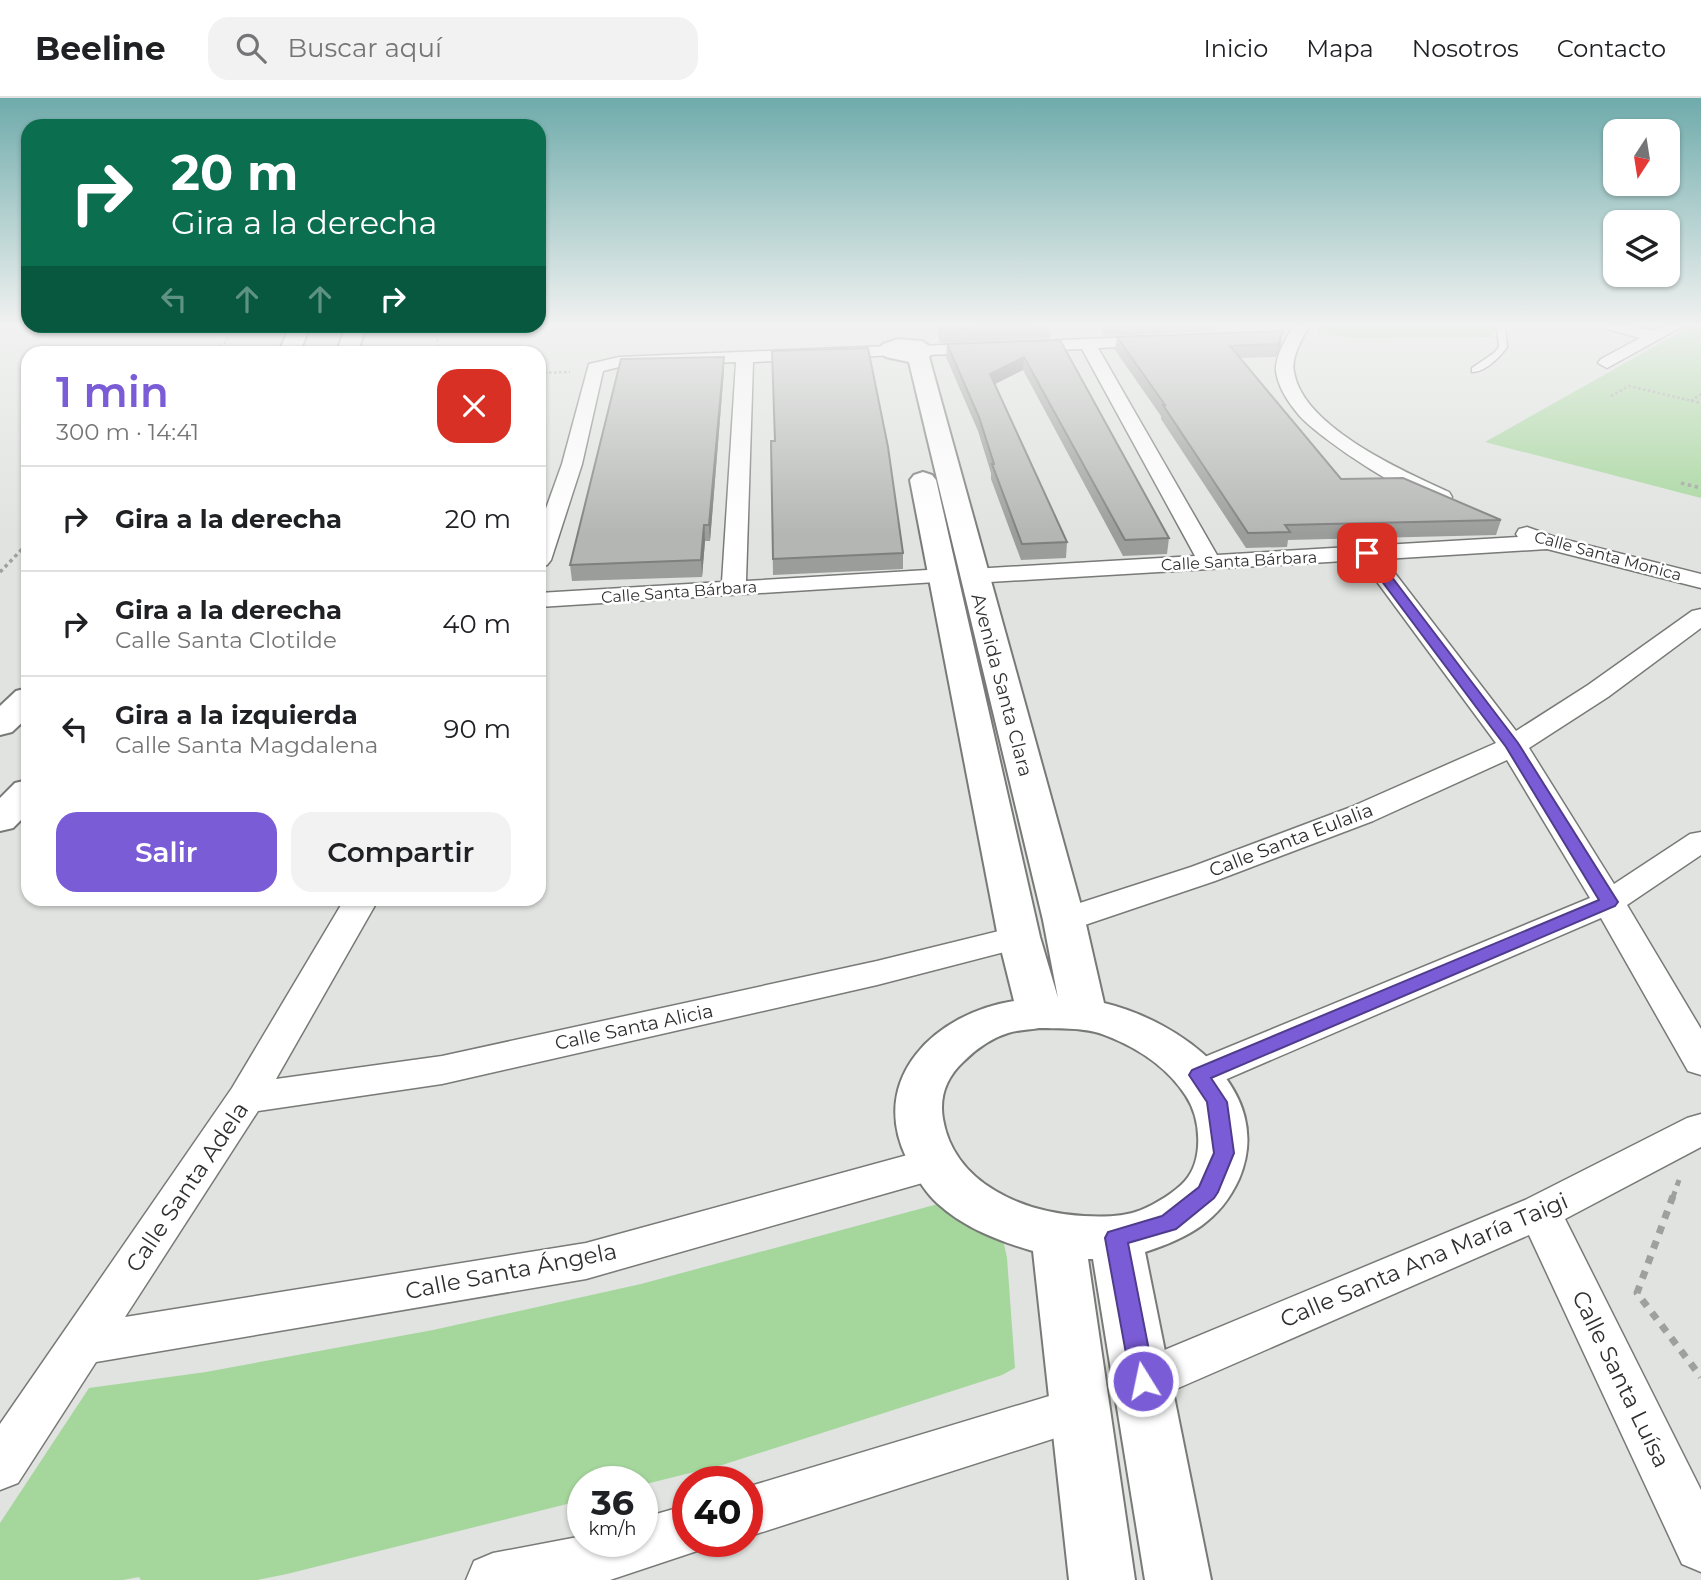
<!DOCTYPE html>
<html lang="es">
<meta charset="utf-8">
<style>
body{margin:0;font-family:Montserrat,sans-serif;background:#f2f2f2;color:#202124;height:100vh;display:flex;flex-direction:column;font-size:26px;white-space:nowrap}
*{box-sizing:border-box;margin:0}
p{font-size:23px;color:#757577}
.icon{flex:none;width:38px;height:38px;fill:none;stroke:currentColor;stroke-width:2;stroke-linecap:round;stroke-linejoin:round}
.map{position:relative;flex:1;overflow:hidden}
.details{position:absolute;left:21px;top:248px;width:525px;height:560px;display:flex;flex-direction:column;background:#fff;border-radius:21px;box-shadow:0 2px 5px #0004}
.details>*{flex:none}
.top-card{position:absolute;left:21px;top:21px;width:525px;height:214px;border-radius:21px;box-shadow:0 2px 5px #0004;background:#0b6e4f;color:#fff;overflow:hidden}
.needle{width:46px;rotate:192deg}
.controls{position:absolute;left:1603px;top:21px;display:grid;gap:14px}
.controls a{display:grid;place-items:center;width:77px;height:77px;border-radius:14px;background:#fff;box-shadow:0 2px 5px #0004;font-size:35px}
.speed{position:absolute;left:567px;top:1368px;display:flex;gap:14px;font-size:35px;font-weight:700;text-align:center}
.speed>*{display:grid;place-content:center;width:91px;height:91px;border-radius:50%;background:#fff;box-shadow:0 2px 5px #0004;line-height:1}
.speed small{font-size:18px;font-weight:400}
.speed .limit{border:10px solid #d22;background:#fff;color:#111}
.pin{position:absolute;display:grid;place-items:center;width:60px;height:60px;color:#fff;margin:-30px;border-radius:14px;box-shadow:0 4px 10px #0006}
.me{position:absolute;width:77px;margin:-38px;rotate:350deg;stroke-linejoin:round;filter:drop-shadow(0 0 5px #0008)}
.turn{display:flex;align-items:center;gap:24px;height:147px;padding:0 35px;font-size:32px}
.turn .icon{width:91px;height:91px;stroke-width:2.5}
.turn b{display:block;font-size:49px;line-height:60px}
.lanes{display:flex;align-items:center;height:66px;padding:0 35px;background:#0003;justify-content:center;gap:35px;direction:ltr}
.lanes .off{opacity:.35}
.round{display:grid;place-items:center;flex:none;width:74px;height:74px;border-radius:21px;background:#f2f2f2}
.head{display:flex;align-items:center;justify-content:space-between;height:119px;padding:0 35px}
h1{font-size:42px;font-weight:600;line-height:52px;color:#7b5cd7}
.button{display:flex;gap:14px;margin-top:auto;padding:14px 35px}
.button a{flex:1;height:80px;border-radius:21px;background:#7b5cd7;color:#fff;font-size:28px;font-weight:600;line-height:80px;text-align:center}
.button a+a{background:#f2f2f2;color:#202124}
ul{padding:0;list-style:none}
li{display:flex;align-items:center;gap:21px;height:105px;padding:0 35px;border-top:2px solid #e0e0e0}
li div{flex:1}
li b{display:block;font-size:26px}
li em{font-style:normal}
header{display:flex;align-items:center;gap:42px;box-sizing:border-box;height:98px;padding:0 35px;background:#fff;border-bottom:2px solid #e0e0e0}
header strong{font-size:33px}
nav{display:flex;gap:38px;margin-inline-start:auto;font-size:24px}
.search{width:490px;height:63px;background:#f2f2f2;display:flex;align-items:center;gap:18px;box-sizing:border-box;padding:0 24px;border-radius:21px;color:#757577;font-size:26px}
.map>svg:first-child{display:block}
.green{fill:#a5d69c}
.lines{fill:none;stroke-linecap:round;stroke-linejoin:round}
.lane-casing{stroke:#787a77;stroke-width:3}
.street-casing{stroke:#787a77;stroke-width:3}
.secondary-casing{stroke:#787a77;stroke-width:4}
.highway-casing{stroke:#787a77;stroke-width:4}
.path-far3{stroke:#9ea09e;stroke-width:2.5;stroke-dasharray:2.5 2.5;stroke-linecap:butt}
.path-far2{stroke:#9ea09e;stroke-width:3.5;stroke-dasharray:3.5 3.5;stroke-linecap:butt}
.path-far1{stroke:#9ea09e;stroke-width:5;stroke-dasharray:6 6;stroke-linecap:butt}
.path{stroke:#9ea09e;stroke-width:7;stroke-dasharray:8 8;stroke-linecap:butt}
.lane{fill:#fff;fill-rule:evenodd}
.street{fill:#fff;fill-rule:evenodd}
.secondary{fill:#fff;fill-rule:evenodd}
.highway{fill:#fff;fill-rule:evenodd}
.wall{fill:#9b9d9b}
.shaded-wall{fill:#7e7f7e}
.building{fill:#b4b6b4;stroke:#7e7f7e;stroke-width:2}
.route{fill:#7b5cd7;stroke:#503c8c;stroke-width:2}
.labels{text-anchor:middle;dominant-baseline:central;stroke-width:5;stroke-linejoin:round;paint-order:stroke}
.far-street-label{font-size:16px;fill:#2f302f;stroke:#fff}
.street-label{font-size:19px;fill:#2f302f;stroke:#fff}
.near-street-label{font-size:23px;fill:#2f302f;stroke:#fff}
</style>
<header>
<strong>Beeline</strong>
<div class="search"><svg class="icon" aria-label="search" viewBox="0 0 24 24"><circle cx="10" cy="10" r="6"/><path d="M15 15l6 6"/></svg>Buscar aquí</div>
<nav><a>Inicio</a><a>Mapa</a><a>Nosotros</a><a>Contacto</a></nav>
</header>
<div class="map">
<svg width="1701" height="1482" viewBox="0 0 1701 1482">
<rect width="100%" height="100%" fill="#e0e3e0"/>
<g class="green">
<polygon points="1320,228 1497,228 1492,239 1357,240 1317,236"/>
<polygon points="1691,228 1701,228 1701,400 1485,344"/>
<polygon points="938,1106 1002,1137 1007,1160 1015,1270 1002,1277 722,1367 642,1387 642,1384 583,1384 583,1402 287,1476 257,1482 141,1482 139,1479 123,1482 0,1482 0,1425 89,1290 206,1274 433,1232 641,1186"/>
</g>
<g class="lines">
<g class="lane-casing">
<path id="lane" d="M1497,228H1505L1507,249C1499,260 1485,274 1472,274V270L1494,255L1499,249Z"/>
</g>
<g class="street-casing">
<g id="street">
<path d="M1293,228H1309C1302,241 1291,259 1294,274C1303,329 1403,373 1449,394L1452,399L1449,404C1421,410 1317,339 1298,316C1288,304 1278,289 1276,273C1275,258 1286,241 1293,228Z"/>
<polygon points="1605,228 1633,228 1653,233 1663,228 1683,228 1607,270 1598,265 1601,261 1640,240 1607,231"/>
<polygon points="1158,238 1164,239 1166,243 1164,247 1098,250 1217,457 1518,439 1516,436 1519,431 1527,429 1555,439 1701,476 1701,490 1547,451 1384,461 1516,633 1588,587 1692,513 1701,511 1701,530 1608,599 1529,650 1614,786 1690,736 1701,734 1701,757 1627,807 1701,931 1701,977 1688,973 1601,820 1213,987 1199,991 1185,987 1180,977 1185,967 1590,800 1507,662 1373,723 1215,783 1076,830 1064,833 1052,830 1047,822 1052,814 1191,769 1351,709 1496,645 1361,462 973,485 965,483 961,478 965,473 973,471 1195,458 1082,251 925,257 917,252 919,248"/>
<polygon points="889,248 895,249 897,253 895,257 753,264 746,483 944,471 952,473 956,478 952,483 539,509 539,495 722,484 736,264 619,269 603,273 582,366 551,462 547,467 539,469 539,430 562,366 589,266 619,259"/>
<polygon points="344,802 378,802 276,981 442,958 877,863 1019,828 1031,831 1036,839 1031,847 877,887 442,986 258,1013 125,1219 586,1145 933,1050 948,1055 954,1066 948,1077 933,1082 586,1181 96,1264 18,1385 0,1392 0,1326 232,990"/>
<polygon points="1701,1016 1701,1049 1565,1121 1701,1392 1701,1474 1682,1466 1529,1137 1160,1298 1143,1304 1126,1298 1119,1283 1126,1268 1525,1102 1687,1020"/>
<polygon points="1079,1289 1096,1295 1103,1311 1096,1327 747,1439 747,1389"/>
<polygon points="688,1407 688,1444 709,1444 706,1450 610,1482 466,1482 474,1463 493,1455 583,1438 583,1444 642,1444 642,1420"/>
</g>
</g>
<g class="secondary-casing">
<path id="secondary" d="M898,241L922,243L935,252L929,259L1085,822L1104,905C1179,923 1277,991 1239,1081C1220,1123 1188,1140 1145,1154L1211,1482H1145L1093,1161H1088L1135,1482H1069L1033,1153C999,1143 964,1130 937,1105C924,1093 915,1077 907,1061C867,980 936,915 1014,903L998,839L910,382L914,377L923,374L932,377L936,382L1040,839L1058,900L1043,822L909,264L886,259L879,253L883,246ZM1039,930C1061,931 1087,929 1107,938C1138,950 1168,970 1186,998C1201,1020 1204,1062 1185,1083C1175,1094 1156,1106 1141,1112C1124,1119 1102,1119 1084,1118C1024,1115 954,1086 943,1021C939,998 947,979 963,964C975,952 991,940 1008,935C1017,932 1029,932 1039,930Z"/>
</g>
<g class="highway-casing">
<g id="highway">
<polygon points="290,228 310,228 299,256 278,256"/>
<polygon points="346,228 366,228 357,256 336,256"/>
<polygon points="28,590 28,619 12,634 0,637 0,608 16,593"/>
<polygon points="28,682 28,715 13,730 0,733 0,700 15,685"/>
</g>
</g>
<g class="path-far3">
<polyline points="431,228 437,241 439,256"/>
<polyline points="1381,228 1388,240"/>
<polyline points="213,256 226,243 233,228"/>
<polyline points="539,275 570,274"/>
<polyline points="1611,298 1629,288 1701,305"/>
<polyline points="1691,303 1701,296"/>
</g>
<g class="path-far2">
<polyline points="1681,385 1701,390"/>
<polyline points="0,474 28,445"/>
</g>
<polyline class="path-far1" points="1673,1099 1679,1082"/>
<polyline class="path" points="1673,1098 1637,1195 1701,1279"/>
<use href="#lane" class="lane"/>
<use href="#street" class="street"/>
<use href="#secondary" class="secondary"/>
<use href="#highway" class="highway"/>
</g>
<g class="wall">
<polygon points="936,228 1051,228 1050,240 940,245 938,238 938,231"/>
<polygon points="1099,228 1216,228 1215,233 1106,238"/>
<polygon points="1117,239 1281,246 1276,259 1240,260 1341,381 1501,422 1496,437 1288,442 1287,449 1246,450 1161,321 1161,318 1115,252"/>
<polygon points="1060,242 1169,440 1167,456 1123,458 1023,272 995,286 1067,444 1066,460 1021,462 991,381 991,375 978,333 946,259 947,246"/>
<polygon points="724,272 710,443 705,443 702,479 572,483 570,467"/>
<polygon points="771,343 903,455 903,471 773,477"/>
</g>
<g class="shaded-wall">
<polygon points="1283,233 1281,246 1276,259 1278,246"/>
<polygon points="724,259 724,272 710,443 709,427"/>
<polygon points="1024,259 1023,272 989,289 990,276"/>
<polygon points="704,427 705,443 702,479 701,462"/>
</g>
<g class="building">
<polygon points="939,228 1035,228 941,232"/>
<polygon points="1283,233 1278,246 1230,248 1341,381 1403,380 1501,422 1285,427 1290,434 1248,435 1163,307 1165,307 1117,239"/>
<polygon points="1060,242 1169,440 1125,442 1024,259 990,276 1067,444 1022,446 992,366 994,366 979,319 947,246"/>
<polygon points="868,250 888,349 903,455 773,461 771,343 775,343 772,253"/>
<polygon points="724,259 709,427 704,427 701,462 570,467 621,261"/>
</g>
<linearGradient id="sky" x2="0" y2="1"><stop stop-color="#6fabab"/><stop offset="0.52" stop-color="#f1f2f1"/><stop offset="1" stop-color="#f1f2f1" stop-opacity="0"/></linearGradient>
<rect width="1701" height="436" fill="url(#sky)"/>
<polygon class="route" points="1363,453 1372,453 1518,645 1618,804 1615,808 1211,980 1227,1004 1234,1055 1218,1094 1214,1100 1176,1131 1128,1145 1155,1283 1151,1290 1143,1294 1134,1290 1131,1283 1105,1140 1108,1134 1162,1118 1199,1089 1214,1055 1207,1004 1189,977 1192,972 1599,802 1506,649 1363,458"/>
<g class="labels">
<g class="far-street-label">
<text transform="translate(1608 458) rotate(15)">Calle Santa Monica</text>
<text transform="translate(1239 463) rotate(-3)">Calle Santa Bárbara</text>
<text transform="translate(679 494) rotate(-4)">Calle Santa Bárbara</text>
</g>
<g class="street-label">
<text transform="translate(1002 587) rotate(75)">Avenida Santa Clara</text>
<text transform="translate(1291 742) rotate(-21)">Calle Santa Eulalia</text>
<text transform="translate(634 929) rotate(-12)">Calle Santa Alicia</text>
</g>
<g class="near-street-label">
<text transform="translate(187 1089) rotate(-56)">Calle Santa Adela</text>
<text transform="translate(1424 1162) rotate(-23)">Calle Santa Ana María Taigi</text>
<text transform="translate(511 1173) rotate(-11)">Calle Santa Ángela</text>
<text transform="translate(1621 1281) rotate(64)">Calle Santa Luísa</text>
</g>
</g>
</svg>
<div class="controls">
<a><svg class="needle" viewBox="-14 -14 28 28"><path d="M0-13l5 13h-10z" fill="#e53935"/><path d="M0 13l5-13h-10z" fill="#757577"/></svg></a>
<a><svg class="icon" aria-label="layers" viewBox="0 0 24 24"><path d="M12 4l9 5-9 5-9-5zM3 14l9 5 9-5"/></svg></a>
</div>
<div class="speed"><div>36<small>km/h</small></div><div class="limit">40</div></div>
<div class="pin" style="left:1367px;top:455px;background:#d93025"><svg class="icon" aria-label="arrive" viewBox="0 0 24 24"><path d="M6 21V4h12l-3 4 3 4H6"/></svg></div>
<svg class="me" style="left:1143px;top:1283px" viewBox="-20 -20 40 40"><circle r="17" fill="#7b5cd7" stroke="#fff" stroke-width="3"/><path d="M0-11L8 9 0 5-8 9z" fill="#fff"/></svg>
<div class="top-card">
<div class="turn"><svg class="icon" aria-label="right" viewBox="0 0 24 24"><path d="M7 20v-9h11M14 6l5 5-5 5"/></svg><div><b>20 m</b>Gira a la derecha</div></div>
<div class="lanes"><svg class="icon off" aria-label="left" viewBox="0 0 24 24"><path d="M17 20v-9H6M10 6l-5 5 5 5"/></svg><svg class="icon off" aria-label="ahead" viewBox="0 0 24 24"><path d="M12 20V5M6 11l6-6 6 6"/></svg><svg class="icon off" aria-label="ahead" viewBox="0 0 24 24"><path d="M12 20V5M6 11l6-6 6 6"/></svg><svg class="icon" aria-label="right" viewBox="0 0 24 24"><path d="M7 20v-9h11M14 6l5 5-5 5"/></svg></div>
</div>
<section class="details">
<div class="head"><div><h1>1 min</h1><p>300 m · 14:41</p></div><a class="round" style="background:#d93025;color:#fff"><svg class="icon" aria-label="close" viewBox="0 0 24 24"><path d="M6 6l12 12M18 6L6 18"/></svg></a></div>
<ul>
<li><svg class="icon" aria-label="right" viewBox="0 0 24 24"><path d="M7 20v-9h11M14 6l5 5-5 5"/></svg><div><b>Gira a la derecha</b></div><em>20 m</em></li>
<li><svg class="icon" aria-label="right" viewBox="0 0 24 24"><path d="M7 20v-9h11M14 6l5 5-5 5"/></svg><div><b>Gira a la derecha</b><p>Calle Santa Clotilde</p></div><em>40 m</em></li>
<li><svg class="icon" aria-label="left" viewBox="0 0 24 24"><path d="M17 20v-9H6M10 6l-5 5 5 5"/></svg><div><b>Gira a la izquierda</b><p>Calle Santa Magdalena</p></div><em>90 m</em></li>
</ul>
<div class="button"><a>Salir</a><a>Compartir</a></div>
</section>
</div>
